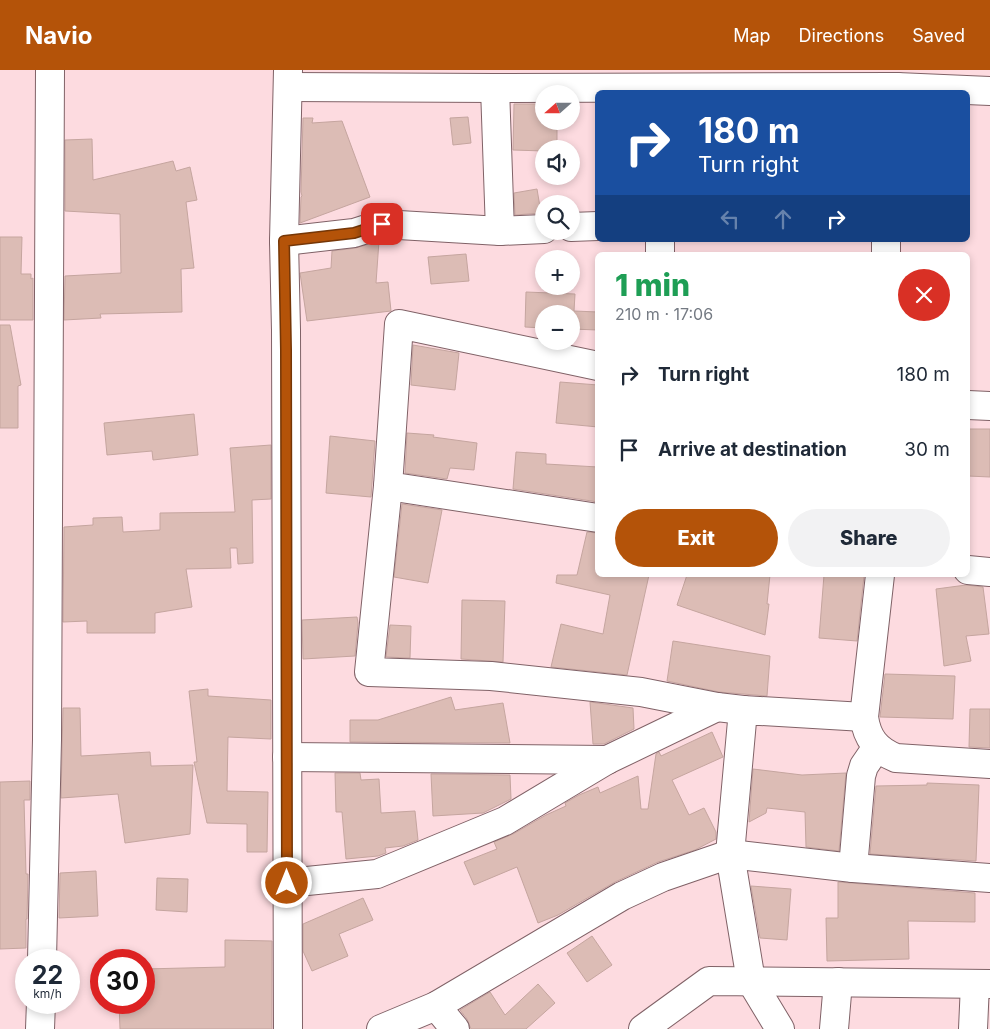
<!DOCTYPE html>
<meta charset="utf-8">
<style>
body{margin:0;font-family:Inter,sans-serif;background:#f2f2f3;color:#1f2937;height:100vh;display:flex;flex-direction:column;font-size:19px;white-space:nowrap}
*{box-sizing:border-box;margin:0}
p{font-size:16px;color:#747a83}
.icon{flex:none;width:28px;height:28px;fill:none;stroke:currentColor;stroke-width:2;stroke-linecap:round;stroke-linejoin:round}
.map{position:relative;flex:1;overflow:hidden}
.details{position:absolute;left:595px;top:182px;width:375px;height:325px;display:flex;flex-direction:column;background:#fff;border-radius:8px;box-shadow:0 2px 8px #0003}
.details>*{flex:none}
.hud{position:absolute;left:595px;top:20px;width:375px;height:152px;border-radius:8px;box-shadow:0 2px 8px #0003;background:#1a4fa0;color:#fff;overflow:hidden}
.needle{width:32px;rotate:249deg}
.tools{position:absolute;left:535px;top:15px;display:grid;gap:10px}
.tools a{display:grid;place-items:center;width:45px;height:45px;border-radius:50%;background:#fff;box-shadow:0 2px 8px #0003;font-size:25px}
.speed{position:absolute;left:15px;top:879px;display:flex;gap:10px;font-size:25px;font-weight:700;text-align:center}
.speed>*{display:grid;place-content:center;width:65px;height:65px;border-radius:50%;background:#fff;box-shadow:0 2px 8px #0003;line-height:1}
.speed small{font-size:12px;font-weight:400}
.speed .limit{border:8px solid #d22;background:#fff;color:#111}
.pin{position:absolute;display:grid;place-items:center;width:42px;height:42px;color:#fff;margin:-21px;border-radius:10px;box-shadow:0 2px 8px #0006}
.me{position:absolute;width:55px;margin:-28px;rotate:0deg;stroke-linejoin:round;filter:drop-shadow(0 0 4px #0008)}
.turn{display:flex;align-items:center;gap:18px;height:105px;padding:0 20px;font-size:22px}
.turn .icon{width:65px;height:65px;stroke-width:2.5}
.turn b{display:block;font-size:35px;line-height:42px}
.lanes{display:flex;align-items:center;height:48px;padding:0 20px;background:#0003;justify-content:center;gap:25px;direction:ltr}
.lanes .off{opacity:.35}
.round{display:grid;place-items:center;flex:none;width:52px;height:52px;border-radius:26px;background:#f2f2f3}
.summary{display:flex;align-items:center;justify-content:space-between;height:85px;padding:0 20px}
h1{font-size:30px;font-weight:800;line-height:38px;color:#1e9e55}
.primary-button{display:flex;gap:10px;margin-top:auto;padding:10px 20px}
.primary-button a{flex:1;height:58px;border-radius:30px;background:#b45309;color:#fff;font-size:20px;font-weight:800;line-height:58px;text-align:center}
.primary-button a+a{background:#f2f2f3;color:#1f2937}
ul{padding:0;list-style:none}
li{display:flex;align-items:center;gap:15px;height:75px;padding:0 20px}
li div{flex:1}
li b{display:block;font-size:19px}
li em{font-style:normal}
header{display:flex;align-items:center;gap:30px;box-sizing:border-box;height:70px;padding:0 25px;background:#b45309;color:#fff}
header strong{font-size:24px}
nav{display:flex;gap:28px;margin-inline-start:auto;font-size:18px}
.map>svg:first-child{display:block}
.building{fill:#dcbcb5;stroke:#c5a59f}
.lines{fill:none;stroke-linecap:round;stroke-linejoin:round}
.minor-casing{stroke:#806267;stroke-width:30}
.minor{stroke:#fff;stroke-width:28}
.route-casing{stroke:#753606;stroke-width:12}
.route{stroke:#b45309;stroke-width:9}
</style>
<header>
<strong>Navio</strong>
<nav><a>Map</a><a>Directions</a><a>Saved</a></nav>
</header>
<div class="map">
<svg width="990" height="959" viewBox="0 0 990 959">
<rect width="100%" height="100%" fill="#fddbe0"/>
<g class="building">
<polygon points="514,34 544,34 544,51 557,51 557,79 544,79 544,81 513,80"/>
<polygon points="468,47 471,73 453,75 450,48"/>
<polygon points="303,48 313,48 312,53 342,51 370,127 300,153 301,127 302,126 301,122"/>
<polygon points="92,69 93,110 173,91 176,101 190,97 197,130 186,132 194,198 181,199 182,242 100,244 101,248 64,250 65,206 121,203 120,144 65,141 65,70"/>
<polygon points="537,119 541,143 515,145 514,123"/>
<polygon points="0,167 22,167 21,204 31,204 31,209 33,208 33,250 0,250"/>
<polygon points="379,171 376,213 388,212 391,241 307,251 300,203 331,198 332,181 356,178"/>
<polygon points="466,184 469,211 431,214 428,187"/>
<polygon points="526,222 575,224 574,241 598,242 598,260 571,259 571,244 544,244 544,258 525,257"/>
<polygon points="0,255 10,255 21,315 18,316 18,358 0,358"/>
<polygon points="413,275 459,283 455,320 411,315"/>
<polygon points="560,312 598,315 598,357 556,353"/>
<polygon points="194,344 198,385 153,390 152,381 107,385 104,353"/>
<polygon points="968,359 990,359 990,407 968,406"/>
<polygon points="407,363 434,365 433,367 477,373 474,400 450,398 447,409 405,403"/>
<polygon points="330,366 375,371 371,427 326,423"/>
<polygon points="271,375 271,429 252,430 253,493 238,494 237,478 230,478 231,498 186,499 192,537 155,543 155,563 87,563 87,551 63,552 64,457 93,455 93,448 122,447 123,462 160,460 160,443 235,442 230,378"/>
<polygon points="516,382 546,384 546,394 598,397 598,432 513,419"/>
<polygon points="402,434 442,440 428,513 394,507"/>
<polygon points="587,462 598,463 598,505 649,505 627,605 551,597 561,554 603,564 610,525 556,513 557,505 577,505"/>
<polygon points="687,505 770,505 767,534 769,534 765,565 677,535"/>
<polygon points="824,505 864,506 857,571 819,568"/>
<polygon points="966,515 983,517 989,564 966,566 971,591 944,596 936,519"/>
<polygon points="462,530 505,531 503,592 461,589"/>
<polygon points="357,547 358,553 355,586 303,589 302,550"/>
<polygon points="390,555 411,556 410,588 386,587"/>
<polygon points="673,571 770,586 767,626 719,622 667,611"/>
<polygon points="885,604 955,606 953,649 880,647"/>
<polygon points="208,619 208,626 271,630 271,669 228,667 227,721 268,722 267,782 247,782 247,754 207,753 194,692 197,692 189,621"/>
<polygon points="451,627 455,640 503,633 510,673 350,672 350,650 378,650"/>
<polygon points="590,632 633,638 634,659 604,674 593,674"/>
<polygon points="63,638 80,638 81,686 150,682 151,696 193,695 190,764 125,773 118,724 61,728"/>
<polygon points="970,639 990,639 990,678 969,677"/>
<polygon points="712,662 723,687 672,710 689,745 704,738 716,762 716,769 695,780 658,792 615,812 558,845 538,853 517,797 474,815 464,792 497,779 494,772 513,764 546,745 566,736 565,733 579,725 598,717 600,723 638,706 641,739 648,739 656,684 659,682 661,686"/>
<polygon points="753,699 802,705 846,703 839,781 806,777 805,742 767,738 766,743 749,752"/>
<polygon points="335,703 360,703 361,710 379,709 381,743 415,741 418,770 403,776 385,778 386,783 378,786 346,789 342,742 336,742"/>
<polygon points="431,704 510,705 511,729 483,743 433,746"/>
<polygon points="30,711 30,730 24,730 26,804 28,804 27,849 26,849 26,878 0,879 0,712"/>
<polygon points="927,713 979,715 976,791 870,784 876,716 927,715"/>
<polygon points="96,801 98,846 59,848 60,803"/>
<polygon points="157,808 188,809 187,842 156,840"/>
<polygon points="838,812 975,823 975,852 908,851 909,889 827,891 826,848 838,848"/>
<polygon points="751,816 791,819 787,870 760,868"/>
<polygon points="363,828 373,850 339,864 348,886 312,901 303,881 303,854"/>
<polygon points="592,866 612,895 587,912 567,883"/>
<polygon points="225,870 272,871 272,959 120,959 119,932 144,932 144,899 225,897"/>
<polygon points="538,914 555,933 526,959 471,959 467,949 460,940 490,922 505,945"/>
</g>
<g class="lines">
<g class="minor-casing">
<g id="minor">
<polyline points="288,0 284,171 286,260 288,959"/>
<polyline points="288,17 495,18"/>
<polyline points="896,22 897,17 990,21"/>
<polyline points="571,157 598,156"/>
<polyline points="500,161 495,18 897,17"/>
<polyline points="284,171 354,163 382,154 500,161 544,159"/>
<polyline points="660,185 660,170"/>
<polyline points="886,185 886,170"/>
<polyline points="598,296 399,254 388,416 369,602 491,606 641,622 717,637 743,640"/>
<polyline points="968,335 990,336"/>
<polyline points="388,416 598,448"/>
<polyline points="968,500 990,502"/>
<path d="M880,505L864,647C867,668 876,680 896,688L990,694"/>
<polyline points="287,687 607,690"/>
<polyline points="853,798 861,706 864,696 877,677"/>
<polyline points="287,813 377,804 505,751 607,690 717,637"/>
<polyline points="42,890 47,670 50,0"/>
<polyline points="436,936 455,959"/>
<polyline points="40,959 41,932"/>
<polyline points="381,959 436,936 622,826 663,807 730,784 853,798 990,808"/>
<polyline points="643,959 709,911 990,914"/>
<polyline points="780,959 751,911 730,784 743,640 864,647"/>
<polyline points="834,959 838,912"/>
<polyline points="973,959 975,914"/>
</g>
</g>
<use href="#minor" class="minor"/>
</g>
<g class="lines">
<g class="route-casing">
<polyline id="route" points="287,813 286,280 284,171 354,163 382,154"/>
</g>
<use href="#route" class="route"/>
</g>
</svg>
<div class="tools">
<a><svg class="needle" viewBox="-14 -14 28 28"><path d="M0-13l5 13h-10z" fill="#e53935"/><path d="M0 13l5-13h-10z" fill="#747a83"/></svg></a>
<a><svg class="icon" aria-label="sound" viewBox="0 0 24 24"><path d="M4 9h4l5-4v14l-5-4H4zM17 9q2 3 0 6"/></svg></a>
<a><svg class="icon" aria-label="search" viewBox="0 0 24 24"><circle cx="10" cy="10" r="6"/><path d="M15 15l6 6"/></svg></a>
<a>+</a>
<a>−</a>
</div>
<div class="speed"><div>22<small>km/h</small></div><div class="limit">30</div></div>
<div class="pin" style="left:382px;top:154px;background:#d93025"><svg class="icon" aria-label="arrive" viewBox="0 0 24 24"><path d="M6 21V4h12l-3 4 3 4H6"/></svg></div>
<svg class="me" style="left:287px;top:813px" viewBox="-20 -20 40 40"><circle r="17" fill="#b45309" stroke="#fff" stroke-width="3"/><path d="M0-11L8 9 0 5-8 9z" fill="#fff"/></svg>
<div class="hud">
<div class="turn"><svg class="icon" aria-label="right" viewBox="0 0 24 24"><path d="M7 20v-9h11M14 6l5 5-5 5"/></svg><div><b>180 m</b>Turn right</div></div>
<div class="lanes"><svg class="icon off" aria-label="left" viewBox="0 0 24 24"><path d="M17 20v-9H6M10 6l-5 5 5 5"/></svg><svg class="icon off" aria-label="ahead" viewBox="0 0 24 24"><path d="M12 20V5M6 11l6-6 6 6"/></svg><svg class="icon" aria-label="right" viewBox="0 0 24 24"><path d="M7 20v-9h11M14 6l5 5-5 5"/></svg></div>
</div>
<section class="details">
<div class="summary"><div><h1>1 min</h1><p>210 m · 17:06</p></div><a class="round" style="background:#d93025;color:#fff"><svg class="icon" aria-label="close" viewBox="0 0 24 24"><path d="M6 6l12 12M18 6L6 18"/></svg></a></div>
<ul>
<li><svg class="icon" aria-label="right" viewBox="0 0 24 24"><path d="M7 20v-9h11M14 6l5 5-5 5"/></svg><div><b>Turn right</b></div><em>180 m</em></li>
<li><svg class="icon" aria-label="arrive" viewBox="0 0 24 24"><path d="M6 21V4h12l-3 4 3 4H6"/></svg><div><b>Arrive at destination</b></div><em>30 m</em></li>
</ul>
<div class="primary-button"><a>Exit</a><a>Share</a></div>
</section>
</div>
